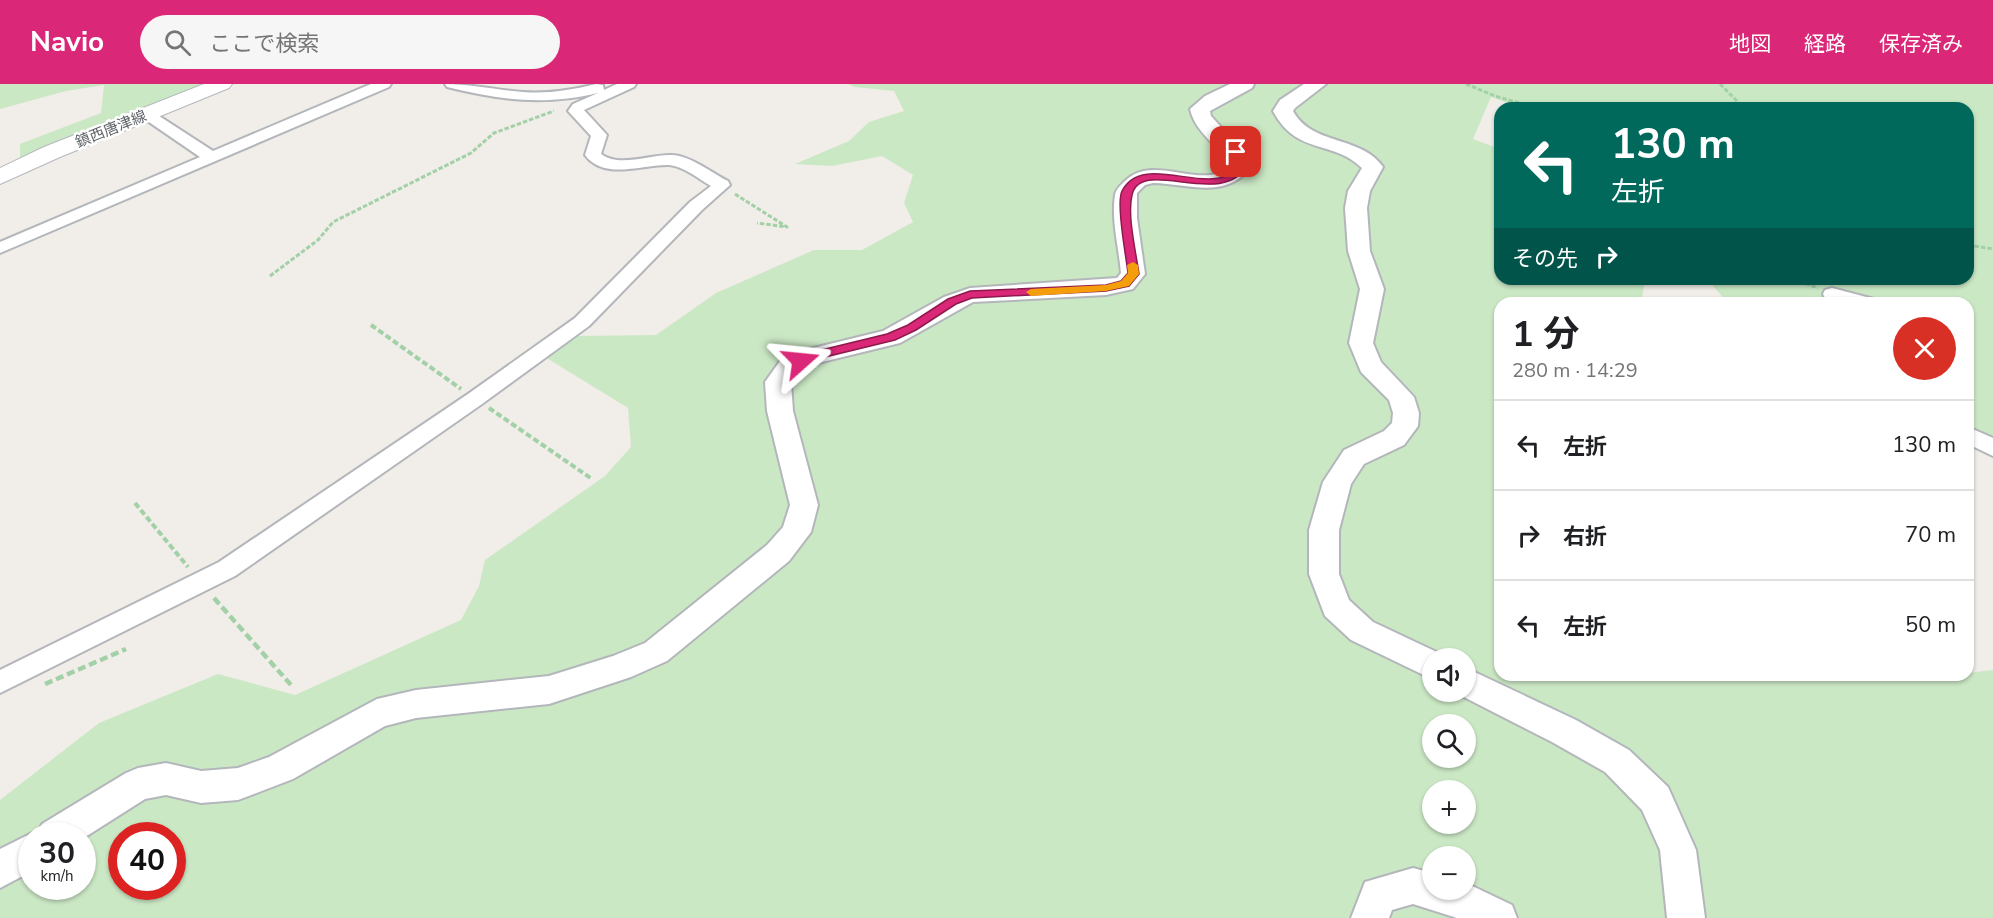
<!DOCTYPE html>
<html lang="ja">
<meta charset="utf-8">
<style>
body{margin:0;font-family:"Nunito Sans","Noto Sans JP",sans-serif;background:#f6f6f6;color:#202124;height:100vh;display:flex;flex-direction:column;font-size:22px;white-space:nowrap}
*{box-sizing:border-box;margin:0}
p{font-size:20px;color:#757577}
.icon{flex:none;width:33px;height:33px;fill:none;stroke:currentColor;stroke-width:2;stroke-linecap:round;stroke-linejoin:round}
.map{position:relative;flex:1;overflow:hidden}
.drawer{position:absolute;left:1494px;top:213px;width:480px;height:384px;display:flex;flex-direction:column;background:#fff;border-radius:18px;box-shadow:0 2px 4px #0004}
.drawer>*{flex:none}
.hud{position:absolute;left:1494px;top:18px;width:480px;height:183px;border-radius:18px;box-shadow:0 2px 4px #0004;background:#00695c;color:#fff;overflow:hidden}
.controls{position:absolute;left:1422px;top:564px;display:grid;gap:12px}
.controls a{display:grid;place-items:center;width:54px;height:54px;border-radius:50%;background:#fff;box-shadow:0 2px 4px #0004;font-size:30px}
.speed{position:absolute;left:18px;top:738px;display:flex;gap:12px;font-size:30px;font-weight:700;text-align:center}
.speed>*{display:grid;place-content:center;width:78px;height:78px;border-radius:50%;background:#fff;box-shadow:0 2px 4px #0004;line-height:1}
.speed small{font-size:15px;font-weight:400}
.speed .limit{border:9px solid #d22;background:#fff;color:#111}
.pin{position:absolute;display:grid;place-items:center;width:51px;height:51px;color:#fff;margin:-26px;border-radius:12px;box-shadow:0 3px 9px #0006}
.me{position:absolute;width:66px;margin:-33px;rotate:72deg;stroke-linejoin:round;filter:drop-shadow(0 0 4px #0008)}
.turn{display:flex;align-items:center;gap:21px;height:126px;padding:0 18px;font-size:27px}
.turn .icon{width:78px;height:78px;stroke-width:2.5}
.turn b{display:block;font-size:42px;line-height:51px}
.then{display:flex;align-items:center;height:57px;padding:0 18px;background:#0003;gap:12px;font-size:22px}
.round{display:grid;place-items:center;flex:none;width:63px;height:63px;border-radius:32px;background:#f6f6f6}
.overview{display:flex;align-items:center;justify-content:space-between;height:102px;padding:0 18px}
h1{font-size:36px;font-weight:700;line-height:45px}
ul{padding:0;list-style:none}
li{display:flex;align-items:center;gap:18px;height:90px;padding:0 18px;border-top:2px solid #e0e0e0}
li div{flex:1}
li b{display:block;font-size:22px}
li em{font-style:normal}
header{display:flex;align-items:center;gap:36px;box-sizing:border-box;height:84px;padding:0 30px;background:#db2777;color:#fff}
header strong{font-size:28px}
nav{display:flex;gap:33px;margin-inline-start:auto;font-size:21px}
.search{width:420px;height:54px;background:#f6f6f6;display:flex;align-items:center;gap:15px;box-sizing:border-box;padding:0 21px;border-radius:33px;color:#757577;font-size:22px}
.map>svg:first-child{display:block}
.green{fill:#cbe8c5;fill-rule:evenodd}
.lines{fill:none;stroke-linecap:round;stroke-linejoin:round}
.minor-casing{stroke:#b3b6ba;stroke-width:4}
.tertiary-casing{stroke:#b3b6ba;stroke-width:4}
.secondary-casing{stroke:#b4b8bc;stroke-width:2}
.path-far2{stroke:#a2d0a7;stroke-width:3;stroke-dasharray:4.5 2;stroke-linecap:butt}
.path-far1{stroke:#a2d0a7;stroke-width:4;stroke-dasharray:6 3;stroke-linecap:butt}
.path{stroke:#a2d0a7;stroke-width:4.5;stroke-dasharray:8 4;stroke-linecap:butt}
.minor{fill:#fff;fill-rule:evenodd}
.tertiary{fill:#fff;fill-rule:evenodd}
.secondary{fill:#fff;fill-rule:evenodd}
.route{fill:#db2777;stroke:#8e194d;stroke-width:1.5}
.slow{fill:#f59e0b}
.labels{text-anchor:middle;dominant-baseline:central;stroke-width:5;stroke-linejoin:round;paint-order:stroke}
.far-street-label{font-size:15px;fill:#5f6468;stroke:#fff}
</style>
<header>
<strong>Navio</strong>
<div class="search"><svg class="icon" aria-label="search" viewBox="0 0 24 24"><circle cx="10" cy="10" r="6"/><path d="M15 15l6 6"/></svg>ここで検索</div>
<nav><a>地図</a><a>経路</a><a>保存済み</a></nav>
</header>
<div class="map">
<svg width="1993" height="834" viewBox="0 0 1993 834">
<rect width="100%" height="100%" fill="#f1ede8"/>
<g class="green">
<polygon points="0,0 205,0 20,75 20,60 101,29 104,1 66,7 0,25"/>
<path d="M848,0H1993V372L1968,359V219H1728L1707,195H1968V24H1521L1491,13L1473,55L1500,65V195H1645L1641,219H1500V591H1885L1905,596L1968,591V589L1993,586V834H0V716L99,639L218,590L295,611L461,536L479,502L485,476L605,392L631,363L628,324L545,273L577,252L656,251L716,209L814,166H862L913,138L904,119L913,91L882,72L832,82L795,80L849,57L869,38L904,27L894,7L855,3ZM1432,574H1466V608H1432ZM1432,640H1466V674H1432ZM1432,706H1466V740H1432ZM32,752H82V802H32ZM122,752H172V802H122ZM1432,772H1466V806H1432Z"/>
</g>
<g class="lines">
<g class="minor-casing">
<g id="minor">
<polygon points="371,0 391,0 389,3 0,169 0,158 200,73 146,36 143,33 146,30 156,30 213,67"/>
<path d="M445,0C471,0 496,6 523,8C548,10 572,6 596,0L603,1L604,6L617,0H636L634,3L584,26L607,51L601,70C620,84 650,70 672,71C691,72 712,89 728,97L730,101L702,126L589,242L482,320L235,492L0,609V586L219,478L468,310L575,234L690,118L711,102C699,95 683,82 669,81C643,80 604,97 585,71L591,52L568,27L573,20L598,9C545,22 499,16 447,3Z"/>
<polygon points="1832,204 1874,215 1876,219 1844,219 1825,214 1823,210 1825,206"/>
<polygon points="1968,343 1993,354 1993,372 1968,360"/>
</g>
</g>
<g class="tertiary-casing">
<g id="tertiary">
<path d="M1230,0H1254L1252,4L1210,27L1211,32L1254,79C1228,117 1192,100 1153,99L1145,101L1137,109V134L1145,190L1133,205L1106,211L973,218L900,259L822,278L798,289L791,299L793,327L818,421L811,448L789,477L667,577L631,593L549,620L416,634L385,642L293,695L238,716L201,719L166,711L145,715L82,755V752H32V787L0,804V765L32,749L37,751L42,740L126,689L138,684L166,679L201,687L238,684L269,673L377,615L416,606L549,592L613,572L645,559L767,461L783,443L790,421L767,327L765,298L780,277L805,266L883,247L944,213L970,204L1117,194L1121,189C1119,165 1111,136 1115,111C1116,105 1121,101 1125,97C1155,67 1206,111 1233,79C1218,63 1195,48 1190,25L1205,12Z"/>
<path d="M1304,0H1326L1295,24L1293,27C1312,62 1361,51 1383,83L1370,107L1367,124L1370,167L1384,205L1373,259L1381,278L1414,313L1419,329L1418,342L1404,361L1364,380L1351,400L1339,446V490L1349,516L1373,538L1443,571L1445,574H1432V595L1351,556L1325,532L1309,490V446L1323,398L1344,366L1384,347L1392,339L1393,329L1389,316L1361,288L1349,259L1360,205L1348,167L1345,124L1348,107L1362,84C1332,55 1297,72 1273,27L1280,16Z"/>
<polygon points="1466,584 1576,636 1629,666 1668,703 1696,766 1705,834 1667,834 1660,766 1642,726 1605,688 1552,658 1454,608 1466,608"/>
<polygon points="1413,784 1432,789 1432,806 1466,806 1466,799 1512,821 1517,834 1457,834 1413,820 1392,826 1389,834 1351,834 1365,798"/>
</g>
</g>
<g class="secondary-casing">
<polygon id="secondary" points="204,0 232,0 229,4 60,73 0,100 0,84 44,63"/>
</g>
<g class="path-far2">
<polyline points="1466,0 1495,12 1536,24"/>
<polyline points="1720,0 1744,24"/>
<polyline points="735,110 787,143 757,139"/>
<polyline points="1968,161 1993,165"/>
<polyline points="270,192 318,156 333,138 471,69 494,49 554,27"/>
<polyline points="1793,195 1818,204"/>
</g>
<g class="path-far1">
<polyline points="371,241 461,305"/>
<polyline points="489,324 592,395"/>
<polyline points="135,419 188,483"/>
</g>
<g class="path">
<polyline points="214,514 291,601"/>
<polyline points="45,600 126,565"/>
</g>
<use href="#minor" class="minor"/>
<use href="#tertiary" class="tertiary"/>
<use href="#secondary" class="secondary"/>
</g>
<path class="route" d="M1236,65L1239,66L1249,79C1224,128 1141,71 1132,111C1127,132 1136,168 1139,190L1129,202L1106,207L972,214L956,220L916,246L895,256L817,275L801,281L795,277L809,269L887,250L908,241L948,215L970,207L1106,201L1121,197L1128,189C1126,172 1116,119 1122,107C1144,64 1218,120 1239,79L1231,68Z"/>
<polygon class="slow" points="1133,178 1138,181 1139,190 1129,202 1106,207 1031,212 1026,208 1031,205 1106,201 1121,197 1128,189 1127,181"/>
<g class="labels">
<g class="far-street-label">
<text transform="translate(111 45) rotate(-22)">鎮西唐津線</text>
</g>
</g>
</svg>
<div class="controls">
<a><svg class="icon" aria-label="sound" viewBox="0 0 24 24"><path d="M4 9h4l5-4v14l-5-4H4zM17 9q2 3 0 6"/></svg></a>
<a><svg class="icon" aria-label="search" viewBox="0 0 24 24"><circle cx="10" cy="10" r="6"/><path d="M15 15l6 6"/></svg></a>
<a>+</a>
<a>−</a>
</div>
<div class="speed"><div>30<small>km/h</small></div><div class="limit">40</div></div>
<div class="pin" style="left:1236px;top:68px;background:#d93025"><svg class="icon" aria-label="arrive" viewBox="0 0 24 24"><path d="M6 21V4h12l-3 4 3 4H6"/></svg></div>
<svg class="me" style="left:801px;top:277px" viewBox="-20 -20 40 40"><path d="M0-17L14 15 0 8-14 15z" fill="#db2777" stroke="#fff" stroke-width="4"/></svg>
<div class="hud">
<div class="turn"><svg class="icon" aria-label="left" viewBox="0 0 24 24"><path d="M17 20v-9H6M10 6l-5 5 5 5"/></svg><div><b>130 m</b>左折</div></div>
<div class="then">その先<svg class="icon" aria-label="right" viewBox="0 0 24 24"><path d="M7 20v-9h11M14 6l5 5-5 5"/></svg></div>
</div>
<section class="drawer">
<div class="overview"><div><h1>1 分</h1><p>280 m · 14:29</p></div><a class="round" style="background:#d93025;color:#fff"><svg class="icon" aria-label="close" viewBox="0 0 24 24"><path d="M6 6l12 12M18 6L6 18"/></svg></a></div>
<ul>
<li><svg class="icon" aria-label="left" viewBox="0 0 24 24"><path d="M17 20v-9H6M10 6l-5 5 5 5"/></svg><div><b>左折</b></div><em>130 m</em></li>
<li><svg class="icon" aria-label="right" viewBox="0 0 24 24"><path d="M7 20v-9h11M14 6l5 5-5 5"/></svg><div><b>右折</b></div><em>70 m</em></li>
<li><svg class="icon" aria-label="left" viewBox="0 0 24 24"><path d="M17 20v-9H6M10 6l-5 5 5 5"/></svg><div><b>左折</b></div><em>50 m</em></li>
</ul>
</section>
</div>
